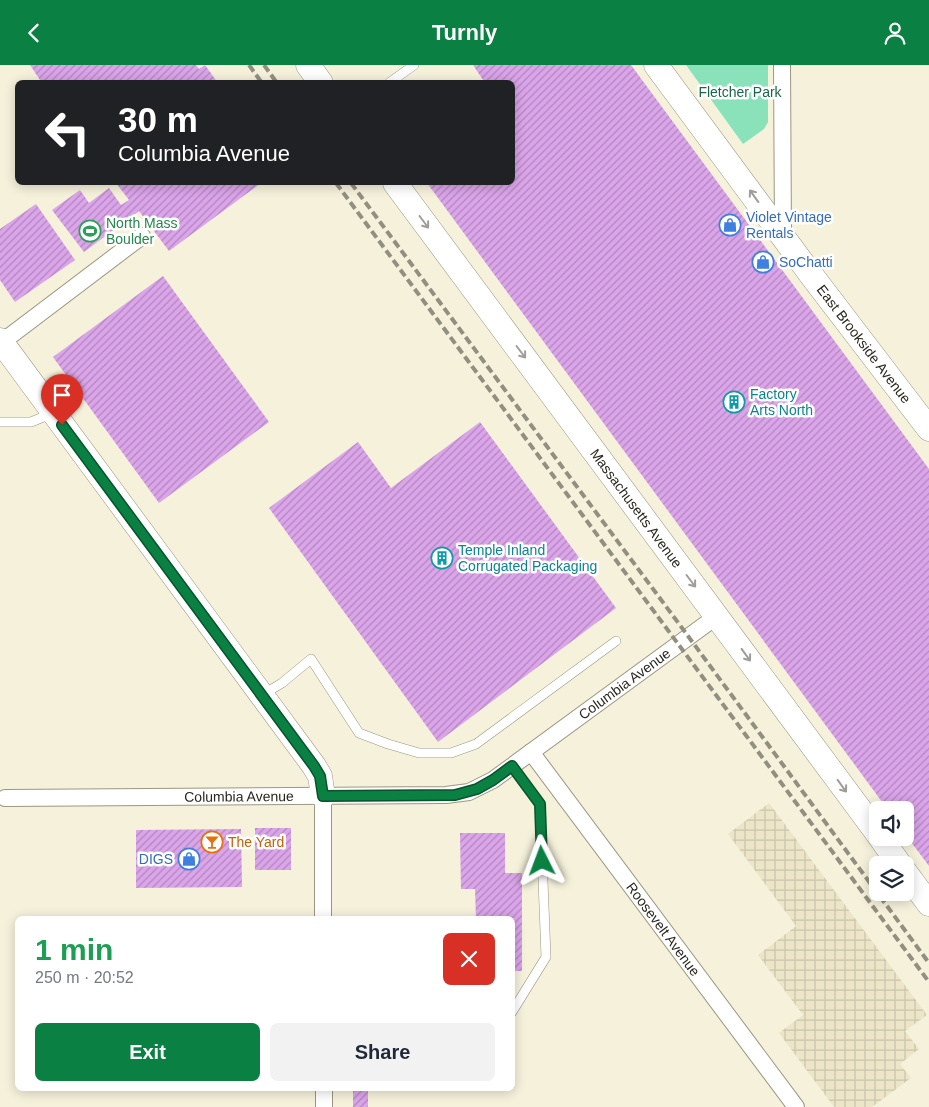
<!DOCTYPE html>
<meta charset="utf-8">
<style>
body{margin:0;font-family:Arial,sans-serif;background:#f2f2f3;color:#1f2937;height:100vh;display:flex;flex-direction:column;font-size:19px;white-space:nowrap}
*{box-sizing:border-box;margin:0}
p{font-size:16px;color:#747a83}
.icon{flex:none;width:28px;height:28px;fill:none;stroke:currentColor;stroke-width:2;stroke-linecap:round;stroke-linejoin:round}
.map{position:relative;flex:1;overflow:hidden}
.details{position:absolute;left:15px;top:851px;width:500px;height:175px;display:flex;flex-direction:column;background:#fff;border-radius:8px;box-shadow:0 2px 12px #0003}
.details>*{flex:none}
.banner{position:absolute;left:15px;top:15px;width:500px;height:105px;border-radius:8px;box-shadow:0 2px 12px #0003;background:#202124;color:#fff;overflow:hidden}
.buttons{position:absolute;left:869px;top:736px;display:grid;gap:10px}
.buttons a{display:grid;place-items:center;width:45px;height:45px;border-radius:8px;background:#fff;box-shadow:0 2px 12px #0003;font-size:25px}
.pin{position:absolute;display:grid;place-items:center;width:42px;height:42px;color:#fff;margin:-51px -21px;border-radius:50% 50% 50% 0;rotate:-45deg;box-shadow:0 0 5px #0007}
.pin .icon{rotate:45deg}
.me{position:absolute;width:55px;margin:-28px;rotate:357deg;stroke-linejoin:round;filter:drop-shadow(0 0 4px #0008)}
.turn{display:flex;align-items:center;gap:18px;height:105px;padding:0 20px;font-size:22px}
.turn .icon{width:65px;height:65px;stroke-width:2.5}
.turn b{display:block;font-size:35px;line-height:42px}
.round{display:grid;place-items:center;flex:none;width:52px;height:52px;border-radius:8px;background:#f2f2f3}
.summary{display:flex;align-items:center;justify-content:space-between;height:85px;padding:0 20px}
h1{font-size:30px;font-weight:800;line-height:38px;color:#1e9e55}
.primary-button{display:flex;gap:10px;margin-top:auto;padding:10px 20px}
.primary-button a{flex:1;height:58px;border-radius:8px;background:#0b8043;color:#fff;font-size:20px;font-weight:800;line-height:58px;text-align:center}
.primary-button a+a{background:#f2f2f3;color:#1f2937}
header{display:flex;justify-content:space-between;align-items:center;height:65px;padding:0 20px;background:#0b8043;color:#fff;font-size:22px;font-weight:800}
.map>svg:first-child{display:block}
.industrial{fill:url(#industrial-grid)}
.park{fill:#8ae2bb}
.building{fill:url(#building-hatch)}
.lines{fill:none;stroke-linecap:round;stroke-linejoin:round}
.lane-casing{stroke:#9b9783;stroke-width:10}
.street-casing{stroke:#9b9783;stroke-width:18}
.secondary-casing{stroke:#9b9783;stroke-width:25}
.lane{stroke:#fff;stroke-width:9}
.street{stroke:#fff;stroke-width:16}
.secondary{stroke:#fff;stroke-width:24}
.rail{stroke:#938f80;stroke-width:4;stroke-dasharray:8 4;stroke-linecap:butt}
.oneway{stroke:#9e9d9a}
.route-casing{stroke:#07532c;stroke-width:12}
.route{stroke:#0b8043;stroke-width:9}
.labels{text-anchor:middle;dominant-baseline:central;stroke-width:5;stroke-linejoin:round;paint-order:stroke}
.park-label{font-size:14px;fill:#1b654a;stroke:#fff}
.shop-label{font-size:14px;fill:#366cbe;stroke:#fff;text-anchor:start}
.leisure-label{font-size:14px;fill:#27864d;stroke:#fff;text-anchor:start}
.street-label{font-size:14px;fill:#28261e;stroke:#fff}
.culture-label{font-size:14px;fill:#0d838f;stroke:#fff;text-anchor:start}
.food-label{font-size:14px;fill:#c56008;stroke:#fff;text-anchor:start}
</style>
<header><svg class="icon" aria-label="back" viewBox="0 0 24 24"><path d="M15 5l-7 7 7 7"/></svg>Turnly<svg class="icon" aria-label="person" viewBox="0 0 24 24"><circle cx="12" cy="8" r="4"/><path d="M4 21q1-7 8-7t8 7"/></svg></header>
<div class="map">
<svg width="929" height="1042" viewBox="0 0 929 1042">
<defs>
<pattern id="industrial-grid" width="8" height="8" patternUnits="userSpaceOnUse" patternTransform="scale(1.25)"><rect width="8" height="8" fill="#ece5c8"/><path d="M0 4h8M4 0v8" fill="none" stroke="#cac4ab"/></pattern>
<pattern id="building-hatch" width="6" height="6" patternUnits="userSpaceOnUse" patternTransform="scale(1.25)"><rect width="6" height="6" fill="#dba5ea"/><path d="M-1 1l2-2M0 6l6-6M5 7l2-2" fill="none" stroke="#b286bd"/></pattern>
</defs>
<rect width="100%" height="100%" fill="#f5f1db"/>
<polygon class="industrial" points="769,738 927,950 905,966 919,984 900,999 911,1013 872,1042 834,1042 779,968 803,950 758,890 796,861 728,769"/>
<polygon class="park" points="686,0 768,0 768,57 764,64 743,79"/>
<g class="building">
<polygon points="30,0 196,0 199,4 205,0 218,18 42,18"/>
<polygon points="473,0 631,0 929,404 929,801 905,769 905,745 888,745 427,118 512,118 512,18 485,18"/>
<polygon points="116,118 261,118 169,186 139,146 84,187 52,145 80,125 89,138 109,123 121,140 129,135"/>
<polygon points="36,139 75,195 15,237 0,215 0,164"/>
<polygon points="163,211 269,357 159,438 53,292"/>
<polygon points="480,357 616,543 438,677 269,443 358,377 391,423"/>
<rect x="255" y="763" width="36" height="42"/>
<polygon points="241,764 242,822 136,823 136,765"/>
<polygon points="460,768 505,768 505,808 522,808 522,906 512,906 512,854 476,854 475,824 461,824"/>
<rect x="353" y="1024" width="15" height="18"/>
</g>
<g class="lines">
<g class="lane-casing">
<g id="lane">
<polyline points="389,18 414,0"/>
<polyline points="0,357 31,357 53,348"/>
<polyline points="262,630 282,618 311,594 359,668 388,679 419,688 451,688 476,679 616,576"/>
<polyline points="512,701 540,739 546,892 512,947"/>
</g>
</g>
<g class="street-casing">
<g id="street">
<polyline points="782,0 783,170"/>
<polyline points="2,277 142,171"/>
<path id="s1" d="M531,687L796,1042"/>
<polyline points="323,731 323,854"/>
<path id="s2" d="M5,733L446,730L469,727L493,715L717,551"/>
<polyline points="324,1024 324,1042"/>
</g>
</g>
<g class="secondary-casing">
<g id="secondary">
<polyline points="308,0 321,18"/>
<path id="s3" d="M656,0L812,211L929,364"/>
<path id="s4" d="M395,118L878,769"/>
<polyline points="0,275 314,701 320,711 323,731"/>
<polyline points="880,772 900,800"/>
<polyline points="905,807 929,839"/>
</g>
</g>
<use href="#lane" class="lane"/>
<use href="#street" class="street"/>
<use href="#secondary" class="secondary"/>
<g class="rail">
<polyline points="249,0 262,18"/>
<polyline points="264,0 277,18"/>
<polyline points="336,118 929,917"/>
<polyline points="351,118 688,571 929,898"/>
</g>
</g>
<defs><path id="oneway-shaft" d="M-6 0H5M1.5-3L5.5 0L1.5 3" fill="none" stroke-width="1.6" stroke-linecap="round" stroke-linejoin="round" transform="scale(1.25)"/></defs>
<g class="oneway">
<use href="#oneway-shaft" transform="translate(754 131) rotate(-126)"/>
<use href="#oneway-shaft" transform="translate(424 157) rotate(53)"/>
<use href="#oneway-shaft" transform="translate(521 287) rotate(53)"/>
<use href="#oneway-shaft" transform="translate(691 516) rotate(53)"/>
<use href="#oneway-shaft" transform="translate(746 590) rotate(54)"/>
<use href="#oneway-shaft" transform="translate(842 721) rotate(54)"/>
</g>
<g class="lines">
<g class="route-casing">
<polyline id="route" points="62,360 314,701 320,711 323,731 455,730 477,724 493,715 512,701 540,739 542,796"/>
</g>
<use href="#route" class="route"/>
</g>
<defs>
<g id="shop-ring" transform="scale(1.125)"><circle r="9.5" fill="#fff" stroke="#3f7fe0" stroke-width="1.5"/><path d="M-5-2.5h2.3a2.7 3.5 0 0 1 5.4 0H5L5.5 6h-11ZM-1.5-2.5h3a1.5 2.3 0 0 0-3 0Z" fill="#3f7fe0"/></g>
<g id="stadium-ring" transform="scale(1.125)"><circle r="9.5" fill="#fff" stroke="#2e9e5b" stroke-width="1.5"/><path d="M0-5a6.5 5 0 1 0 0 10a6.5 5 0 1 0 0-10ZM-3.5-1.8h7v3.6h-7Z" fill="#2e9e5b"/></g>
<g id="building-ring" transform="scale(1.125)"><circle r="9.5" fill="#fff" stroke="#0f9aa8" stroke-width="1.5"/><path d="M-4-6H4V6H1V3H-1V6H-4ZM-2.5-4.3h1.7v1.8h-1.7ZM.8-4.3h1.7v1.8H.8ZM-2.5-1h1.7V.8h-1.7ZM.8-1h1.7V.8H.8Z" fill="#0f9aa8"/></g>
<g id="bar-ring" transform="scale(1.125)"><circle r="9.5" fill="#fff" stroke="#e8710a" stroke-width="1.5"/><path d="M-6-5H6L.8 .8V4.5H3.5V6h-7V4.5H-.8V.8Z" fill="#e8710a"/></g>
</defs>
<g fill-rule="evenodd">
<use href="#shop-ring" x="730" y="160"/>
<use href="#stadium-ring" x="90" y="166"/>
<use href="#shop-ring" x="763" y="197"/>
<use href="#building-ring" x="734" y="337"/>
<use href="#building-ring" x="442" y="493"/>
<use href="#bar-ring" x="212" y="777"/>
<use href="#shop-ring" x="189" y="794"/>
</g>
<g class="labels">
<g class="park-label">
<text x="740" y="27">Fletcher Park</text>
</g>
<g class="shop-label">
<text x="746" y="152">Violet Vintage<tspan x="746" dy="16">Rentals</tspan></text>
<text x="779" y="197">SoChatti</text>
<text x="173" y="794" text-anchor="end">DIGS</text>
</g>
<g class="leisure-label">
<text x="106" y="158">North Mass<tspan x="106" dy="16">Boulder</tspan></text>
</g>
<g class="street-label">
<text stroke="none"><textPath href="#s3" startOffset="348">East Brookside Avenue</textPath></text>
<text stroke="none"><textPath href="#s4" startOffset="405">Massachusetts Avenue</textPath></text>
<text stroke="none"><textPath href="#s2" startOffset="654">Columbia Avenue</textPath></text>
<text stroke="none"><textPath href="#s2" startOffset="234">Columbia Avenue</textPath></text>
<text stroke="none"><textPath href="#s1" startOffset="221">Roosevelt Avenue</textPath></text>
</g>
<g class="culture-label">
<text x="750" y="329">Factory<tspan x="750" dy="16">Arts North</tspan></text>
<text x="458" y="485">Temple Inland<tspan x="458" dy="16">Corrugated Packaging</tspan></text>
</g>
<g class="food-label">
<text x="228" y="777">The Yard</text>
</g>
</g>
</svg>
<div class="buttons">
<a><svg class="icon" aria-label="sound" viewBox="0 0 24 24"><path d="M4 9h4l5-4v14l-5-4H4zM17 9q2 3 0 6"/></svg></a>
<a><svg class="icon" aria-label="layers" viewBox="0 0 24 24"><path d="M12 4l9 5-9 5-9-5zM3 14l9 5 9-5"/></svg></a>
</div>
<div class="pin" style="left:62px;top:360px;background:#d93025"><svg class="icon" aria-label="arrive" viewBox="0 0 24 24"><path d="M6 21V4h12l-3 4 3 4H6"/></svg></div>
<svg class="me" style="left:542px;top:796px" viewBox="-20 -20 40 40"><path d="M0-17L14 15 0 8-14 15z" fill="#0b8043" stroke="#fff" stroke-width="4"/></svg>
<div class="banner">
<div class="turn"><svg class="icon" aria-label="left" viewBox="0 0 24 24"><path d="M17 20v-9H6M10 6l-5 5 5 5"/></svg><div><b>30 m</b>Columbia Avenue</div></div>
</div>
<section class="details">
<div class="summary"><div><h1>1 min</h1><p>250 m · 20:52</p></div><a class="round" style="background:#d93025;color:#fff"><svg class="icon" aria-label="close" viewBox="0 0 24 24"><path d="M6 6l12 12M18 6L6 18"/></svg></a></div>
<div class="primary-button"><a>Exit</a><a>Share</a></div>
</section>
</div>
